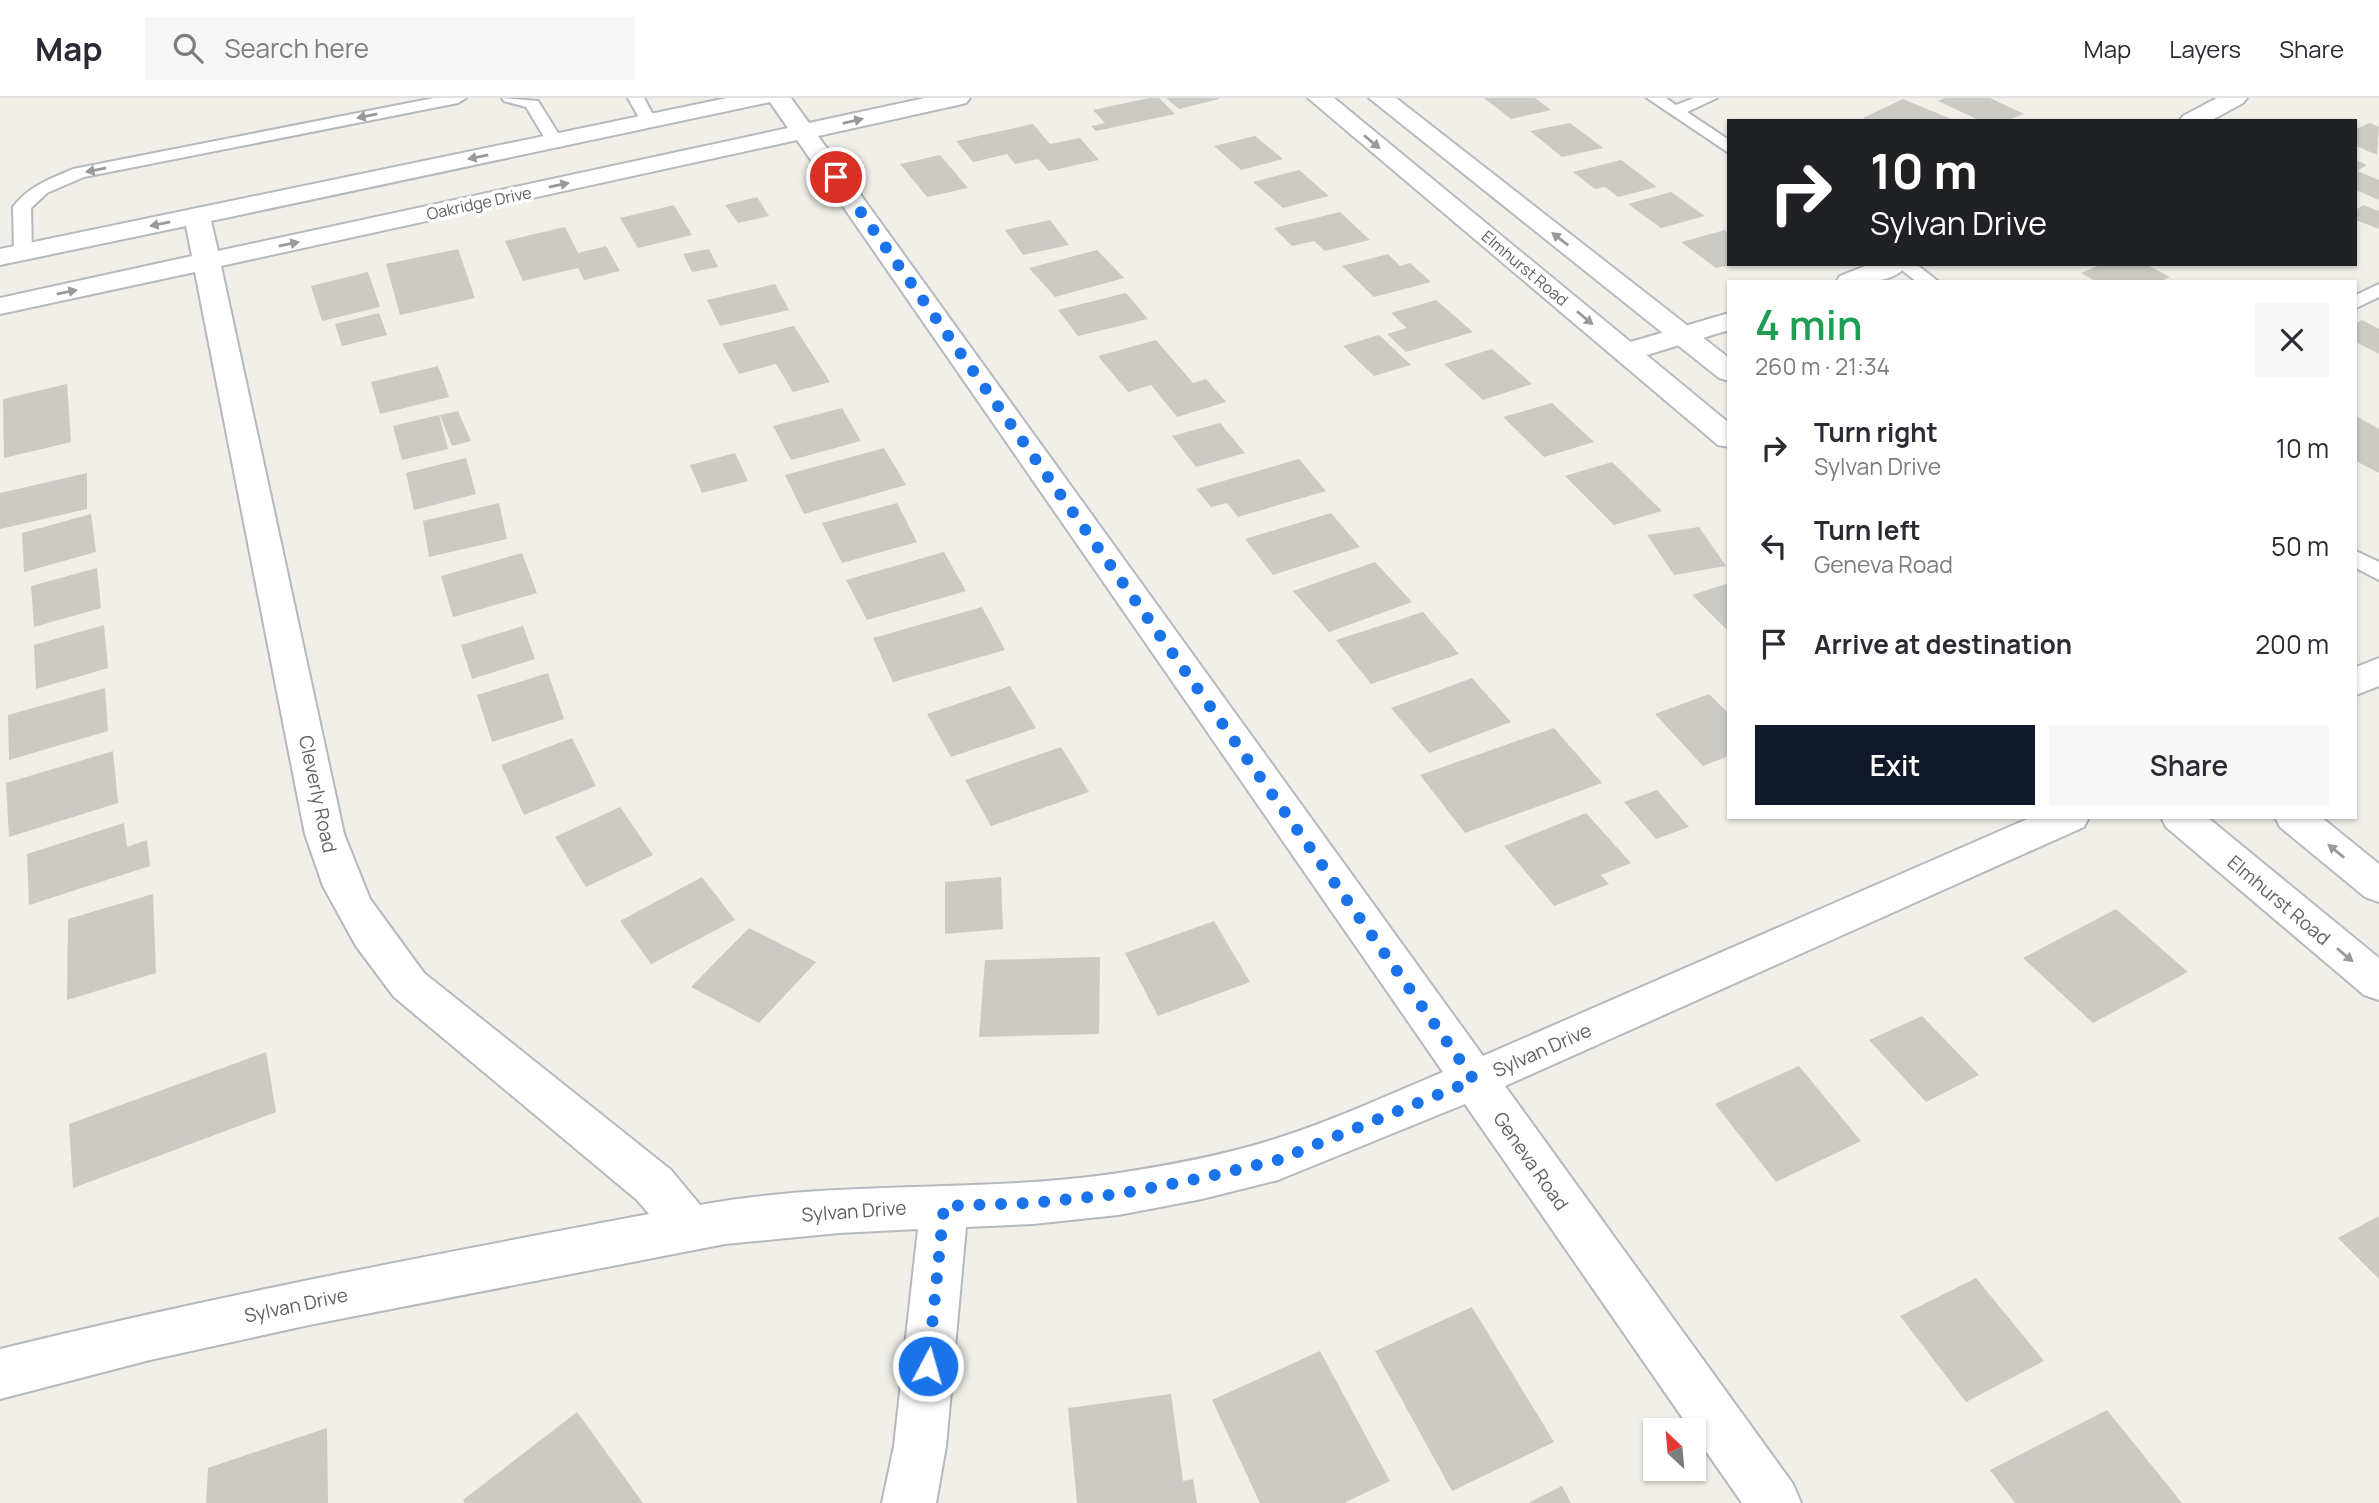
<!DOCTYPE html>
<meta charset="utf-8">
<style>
body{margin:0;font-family:Manrope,sans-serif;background:#f7f7f7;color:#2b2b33;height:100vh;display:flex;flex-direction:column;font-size:26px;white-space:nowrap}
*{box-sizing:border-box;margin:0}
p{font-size:23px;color:#7c7c81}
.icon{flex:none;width:38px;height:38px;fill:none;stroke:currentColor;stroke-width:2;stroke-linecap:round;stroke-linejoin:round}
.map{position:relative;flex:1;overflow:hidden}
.sheet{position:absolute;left:1727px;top:182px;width:630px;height:539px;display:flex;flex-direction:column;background:#fff;border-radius:0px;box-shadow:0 2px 5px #0004}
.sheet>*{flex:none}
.hud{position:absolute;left:1727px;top:21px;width:630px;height:147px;border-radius:0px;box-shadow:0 2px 5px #0004;background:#202124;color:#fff;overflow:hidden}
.needle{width:46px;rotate:334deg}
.controls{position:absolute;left:1643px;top:1320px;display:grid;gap:14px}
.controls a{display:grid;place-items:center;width:63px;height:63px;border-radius:0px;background:#fff;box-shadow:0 2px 5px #0004;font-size:35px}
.pin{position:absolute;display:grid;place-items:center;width:60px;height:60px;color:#fff;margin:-30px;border:4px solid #fff;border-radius:50%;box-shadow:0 2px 7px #0007}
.me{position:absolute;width:77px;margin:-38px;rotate:6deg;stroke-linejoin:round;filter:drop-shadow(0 0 5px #0008)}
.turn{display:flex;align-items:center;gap:24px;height:147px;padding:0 28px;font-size:32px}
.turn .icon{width:91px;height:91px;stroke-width:2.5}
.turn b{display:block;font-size:49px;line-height:60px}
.round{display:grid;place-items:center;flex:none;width:74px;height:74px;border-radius:0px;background:#f7f7f7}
.head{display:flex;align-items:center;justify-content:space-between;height:119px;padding:0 28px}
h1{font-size:42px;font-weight:600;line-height:52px;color:#1e9e55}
.primary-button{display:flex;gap:14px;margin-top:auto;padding:14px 28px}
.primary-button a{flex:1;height:80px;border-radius:0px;background:#111827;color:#fff;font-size:28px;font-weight:600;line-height:80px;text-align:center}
.primary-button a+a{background:#f7f7f7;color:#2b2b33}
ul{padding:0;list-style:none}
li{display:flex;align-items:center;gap:21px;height:98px;padding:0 28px}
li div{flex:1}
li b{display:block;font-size:26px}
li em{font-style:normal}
header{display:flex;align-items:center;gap:42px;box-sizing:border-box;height:98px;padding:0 35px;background:#fff;border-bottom:2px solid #e1e1e2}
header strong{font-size:33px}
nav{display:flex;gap:38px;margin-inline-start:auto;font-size:24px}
.search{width:490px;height:63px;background:#f7f7f7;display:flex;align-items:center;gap:18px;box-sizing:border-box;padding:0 24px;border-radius:0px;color:#7c7c81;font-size:26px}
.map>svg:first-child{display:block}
.building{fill:#cccac5}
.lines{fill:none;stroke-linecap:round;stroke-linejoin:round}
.lane-casing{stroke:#b5b8bc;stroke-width:4}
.street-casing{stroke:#b5b8bc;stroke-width:4}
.secondary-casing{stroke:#b6babf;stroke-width:4}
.lane{fill:#fff;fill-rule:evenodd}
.street{fill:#fff;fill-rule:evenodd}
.secondary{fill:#fff;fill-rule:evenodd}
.oneway{fill:#979a9d}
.route{stroke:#1a73e8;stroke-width:12;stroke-dasharray:0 21.6}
.labels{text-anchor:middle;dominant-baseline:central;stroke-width:7;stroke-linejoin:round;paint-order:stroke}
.far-street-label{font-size:16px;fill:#5f6368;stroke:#fff}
.street-label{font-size:19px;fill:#5f6368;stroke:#fff}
</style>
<header>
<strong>Map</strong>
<div class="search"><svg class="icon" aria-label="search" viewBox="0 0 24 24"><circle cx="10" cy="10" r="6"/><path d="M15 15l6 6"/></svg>Search here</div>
<nav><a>Map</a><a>Layers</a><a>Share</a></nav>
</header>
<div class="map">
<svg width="2379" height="1405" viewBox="0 0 2379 1405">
<rect width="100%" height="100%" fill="#f1efe8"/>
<g class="building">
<polygon points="1149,0 1159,0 1175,16 1096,33 1091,28 1105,25 1093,12"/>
<polygon points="1166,0 1219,0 1219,1 1179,11"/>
<polygon points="1484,0 1535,0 1551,12 1511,21"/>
<polygon points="1945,0 1990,0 2024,16 2005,23 1981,23 1938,3"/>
<polygon points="1903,1 1956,23 1869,23 1863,20"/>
<polygon points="1570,25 1603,50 1562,59 1530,33"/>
<polygon points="2370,25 2379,29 2377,57 2356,48 2356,31"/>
<polygon points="1033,26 1050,46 1080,40 1099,62 1049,73 1038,61 1015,66 1007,56 973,64 956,43"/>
<polygon points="1255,38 1283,61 1241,72 1214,48"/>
<polygon points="940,57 968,90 927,99 900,66"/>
<polygon points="1621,62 1657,89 1618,99 1605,89 1595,91 1573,74"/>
<polygon points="2356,62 2367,67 2357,73 2379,82 2379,102 2356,92"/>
<polygon points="1299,72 1329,98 1283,110 1253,84"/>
<polygon points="1671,94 1705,118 1661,130 1628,106"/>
<polygon points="757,99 769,118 738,125 725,107"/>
<polygon points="674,107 692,137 638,150 620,120"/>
<polygon points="2363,107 2379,113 2379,131 2356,122 2356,112"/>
<polygon points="1340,114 1370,142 1325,153 1314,143 1292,148 1274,130"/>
<polygon points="1050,122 1069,147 1023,157 1005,132"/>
<polygon points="565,129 578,155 606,148 620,173 584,182 578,170 523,183 505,143"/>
<polygon points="1725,132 1729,135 1729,167 1716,170 1681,144"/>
<polygon points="458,151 475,200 400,217 386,166"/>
<polygon points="709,151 718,169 692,174 683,156"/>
<polygon points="1097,152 1124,180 1055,199 1029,170"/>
<polygon points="1388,156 1400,168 1410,165 1431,184 1374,199 1342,168"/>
<polygon points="2103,166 2145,166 2170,179 2159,184 2097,184 2081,175"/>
<polygon points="368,174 380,209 322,223 311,188"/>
<polygon points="775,186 789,212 720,228 707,202"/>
<polygon points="1126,195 1148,221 1078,238 1058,212"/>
<polygon points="1436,202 1473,234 1406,254 1387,236 1407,230 1391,215"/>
<polygon points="379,215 387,237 342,248 335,226"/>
<polygon points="2362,222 2379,231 2379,256 2356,244 2356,225"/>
<polygon points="794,228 830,284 793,294 776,266 739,276 722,246"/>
<polygon points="1379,237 1411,267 1374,278 1343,248"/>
<polygon points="1156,242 1193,285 1206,281 1226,304 1177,319 1151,287 1128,294 1098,258"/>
<polygon points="1492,251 1532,286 1483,302 1444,266"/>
<polygon points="438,268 449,299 380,316 371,284"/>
<polygon points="67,286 71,344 4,360 3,301"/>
<polygon points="1552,305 1594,344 1544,359 1503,319"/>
<polygon points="842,310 861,343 791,362 773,328"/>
<polygon points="458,313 471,343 452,348 440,317"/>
<polygon points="439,317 448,351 402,362 393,328"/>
<polygon points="2356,318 2379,331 2379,375 2356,363"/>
<polygon points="1220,325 1245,355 1196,369 1172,338"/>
<polygon points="884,350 906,387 804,416 785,377"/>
<polygon points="735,355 748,383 702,395 690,367"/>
<polygon points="466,360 476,396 414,412 406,375"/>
<polygon points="1299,361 1326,393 1238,419 1227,405 1211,409 1196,391"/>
<polygon points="1612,364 1662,413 1614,427 1565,378"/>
<polygon points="87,375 87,411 0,431 0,395"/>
<polygon points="499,405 507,441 429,459 423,423"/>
<polygon points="897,405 917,444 842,465 822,425"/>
<polygon points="1331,415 1360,449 1273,477 1245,441"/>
<polygon points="91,416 96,454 24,474 22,435"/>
<polygon points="1699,429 1726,468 1674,477 1647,437"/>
<polygon points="944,454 966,493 867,522 846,482"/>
<polygon points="522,455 537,495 453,519 441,478"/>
<polygon points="1375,464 1412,504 1329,534 1293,493"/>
<polygon points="97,470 101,510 34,529 31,488"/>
<polygon points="1729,485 1729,534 1692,497"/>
<polygon points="982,509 1005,552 893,584 873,540"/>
<polygon points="1423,514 1459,556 1371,586 1336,542"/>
<polygon points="104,527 108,570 36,591 34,547"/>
<polygon points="523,528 535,561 472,581 461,547"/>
<polygon points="548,575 564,621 492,644 477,597"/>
<polygon points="1472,580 1511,624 1429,655 1391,610"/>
<polygon points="1010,588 1036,630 951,659 927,616"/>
<polygon points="105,590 108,633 9,662 8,617"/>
<polygon points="1709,596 1729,616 1729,658 1703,668 1655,616"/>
<polygon points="1554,630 1602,685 1465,735 1420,677"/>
<polygon points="572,640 596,688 524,717 501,667"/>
<polygon points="1061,649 1089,694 991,728 965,682"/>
<polygon points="113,653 118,705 9,739 6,685"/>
<polygon points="1657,692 1689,729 1656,741 1624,704"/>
<polygon points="620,709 653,757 586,789 555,739"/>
<polygon points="1586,715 1631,765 1601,777 1609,786 1554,808 1504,748"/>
<polygon points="124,725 127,749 147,742 150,768 29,807 27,756"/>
<polygon points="702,779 735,822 651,866 620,823"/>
<polygon points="1001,779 1003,831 945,836 945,784"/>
<polygon points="153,796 156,875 67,902 68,821"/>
<polygon points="2116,811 2188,874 2093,925 2023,860"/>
<polygon points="1214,823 1250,884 1158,918 1125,855"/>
<polygon points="749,830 816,864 759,925 691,889"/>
<polygon points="1100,859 1099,936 979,939 985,862"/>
<polygon points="1922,918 1979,977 1926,1004 1869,942"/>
<polygon points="266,954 276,1014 73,1090 69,1026"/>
<polygon points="1799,968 1861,1043 1776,1084 1715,1006"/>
<polygon points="2379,1118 2379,1181 2338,1140"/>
<polygon points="1976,1180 2044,1263 1966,1304 1900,1218"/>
<polygon points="1472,1209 1554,1344 1452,1393 1375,1253"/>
<polygon points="1320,1253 1390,1383 1344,1405 1260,1405 1212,1302"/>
<polygon points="1171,1296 1183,1383 1193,1381 1197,1405 1077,1405 1068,1310"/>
<polygon points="2107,1312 2182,1405 2015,1405 1990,1372"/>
<polygon points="577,1314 643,1405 465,1405 463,1402"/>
<polygon points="327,1330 328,1405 206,1405 208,1370"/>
<polygon points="1562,1388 1571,1405 1528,1405"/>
</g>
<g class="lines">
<g class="lane-casing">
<g id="lane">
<path d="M434,0H466L458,5L84,79L47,95L31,110L32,154L23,159L14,154L13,109C29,88 50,81 73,71Z"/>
<polygon points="502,0 538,3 563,43 561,47 549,47 526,9 504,3"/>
<polygon points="628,0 644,0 657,24 655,27 643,27"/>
<polygon points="1647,0 1666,0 1676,7 1694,0 1717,0 1687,14 1729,42 1729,55"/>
<polygon points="1894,166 1916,166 1939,184 1917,184"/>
<polygon points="2379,186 2379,199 2356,210 2356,197"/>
<polygon points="2356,453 2379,464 2379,482 2356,470"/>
</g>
</g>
<g class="street-casing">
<g id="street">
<path d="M727,0H791L809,25L925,0H970L966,5L958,7L818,38L1483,958L2032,719H2089L2084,729L1505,988L1793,1386L1801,1405H1742L1694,1336V1332H1691L1465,1006L1278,1082L1202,1101L1118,1117L1033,1126L966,1129L946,1348L936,1405H882L894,1348L918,1131L839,1135L725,1146L309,1227L150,1262L0,1301V1251C215,1198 432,1157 649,1116L637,1102L394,899L356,848L323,788L305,736L299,706L195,174L0,216V200L192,158L186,128L0,167V151ZM770,4L788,30L218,153L211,123ZM797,42L1443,974C1388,997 1332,1023 1275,1041C1225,1057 1171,1067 1119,1075C980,1096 839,1081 700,1107L671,1072L424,875L370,801L344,736L221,168Z"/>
<polygon points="2217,0 2247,0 2243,5 2210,23 2179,23 2183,18"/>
<path d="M1870,166H1908C1894,187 1859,184 1836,184L1840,178Z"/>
<polygon points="1729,215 1729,232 1627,263 1617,260 1613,254 1617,248"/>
<polygon points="2379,560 2379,588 2356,597 2356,569"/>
</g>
</g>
<g class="secondary-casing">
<g id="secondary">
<polygon points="1308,0 1334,0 1729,325 1729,349 1718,347"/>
<polygon points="1369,0 1396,0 1729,260 1729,283 1719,280"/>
<polygon points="2161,719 2207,719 2379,860 2379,902 2364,897 2166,729"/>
<polygon points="2275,719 2321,719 2379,766 2379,804 2365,799 2280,729"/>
</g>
</g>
<use href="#lane" class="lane"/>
<use href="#street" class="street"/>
<use href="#secondary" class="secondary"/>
</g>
<defs><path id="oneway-solid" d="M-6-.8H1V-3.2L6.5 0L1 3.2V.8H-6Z" transform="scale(1.75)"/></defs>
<g class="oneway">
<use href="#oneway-solid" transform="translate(367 18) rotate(169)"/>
<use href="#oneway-solid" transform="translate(853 23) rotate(-13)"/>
<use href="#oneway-solid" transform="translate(1372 44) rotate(40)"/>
<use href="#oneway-solid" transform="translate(478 59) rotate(168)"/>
<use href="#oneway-solid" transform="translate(96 72) rotate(169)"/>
<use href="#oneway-solid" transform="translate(559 87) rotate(-12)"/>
<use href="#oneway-solid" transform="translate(160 126) rotate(168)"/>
<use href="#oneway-solid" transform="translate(1560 141) rotate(-142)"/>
<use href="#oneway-solid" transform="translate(289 146) rotate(-12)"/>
<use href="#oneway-solid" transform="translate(67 194) rotate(-12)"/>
<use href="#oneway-solid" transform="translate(1585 220) rotate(40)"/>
<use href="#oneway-solid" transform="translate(2336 753) rotate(-141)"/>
<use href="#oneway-solid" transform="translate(2345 857) rotate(40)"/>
</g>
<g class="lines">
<polyline class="route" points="836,79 1474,982 1278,1062 1202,1080 1118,1096 1033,1105 944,1108 928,1268"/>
</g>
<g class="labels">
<g class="far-street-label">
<text transform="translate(479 105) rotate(-12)">Oakridge Drive</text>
<text transform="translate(1525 170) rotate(40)">Elmhurst Road</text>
</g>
<g class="street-label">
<text transform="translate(318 696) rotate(78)">Cleverly Road</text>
<text transform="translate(2279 802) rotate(40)">Elmhurst Road</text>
<text transform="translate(1542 952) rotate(-24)">Sylvan Drive</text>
<text transform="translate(1531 1063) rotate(55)">Geneva Road</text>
<text transform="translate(854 1113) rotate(-4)">Sylvan Drive</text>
<text transform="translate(296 1207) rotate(-12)">Sylvan Drive</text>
</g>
</g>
</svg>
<div class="controls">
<a><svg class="needle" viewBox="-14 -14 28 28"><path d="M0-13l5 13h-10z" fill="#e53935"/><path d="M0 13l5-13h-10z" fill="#7c7c81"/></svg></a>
</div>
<div class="pin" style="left:836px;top:79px;background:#d93025"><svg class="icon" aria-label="arrive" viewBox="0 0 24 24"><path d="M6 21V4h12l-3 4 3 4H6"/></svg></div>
<svg class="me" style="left:928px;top:1268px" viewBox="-20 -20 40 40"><circle r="17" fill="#1a73e8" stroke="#fff" stroke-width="3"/><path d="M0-11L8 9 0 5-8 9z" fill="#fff"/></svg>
<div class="hud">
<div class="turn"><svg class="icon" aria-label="right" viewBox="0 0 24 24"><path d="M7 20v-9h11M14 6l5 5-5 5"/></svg><div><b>10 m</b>Sylvan Drive</div></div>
</div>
<section class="sheet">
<div class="head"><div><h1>4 min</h1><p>260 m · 21:34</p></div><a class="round"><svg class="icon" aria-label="close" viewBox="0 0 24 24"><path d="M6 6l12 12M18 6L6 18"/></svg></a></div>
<ul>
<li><svg class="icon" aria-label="right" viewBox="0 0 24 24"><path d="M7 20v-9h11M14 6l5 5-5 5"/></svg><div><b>Turn right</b><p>Sylvan Drive</p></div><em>10 m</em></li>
<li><svg class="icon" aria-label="left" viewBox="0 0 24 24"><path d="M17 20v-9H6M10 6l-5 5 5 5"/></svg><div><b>Turn left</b><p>Geneva Road</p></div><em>50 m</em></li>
<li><svg class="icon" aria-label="arrive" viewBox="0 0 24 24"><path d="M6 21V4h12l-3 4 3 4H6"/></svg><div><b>Arrive at destination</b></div><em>200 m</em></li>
</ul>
<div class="primary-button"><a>Exit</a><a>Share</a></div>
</section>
</div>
